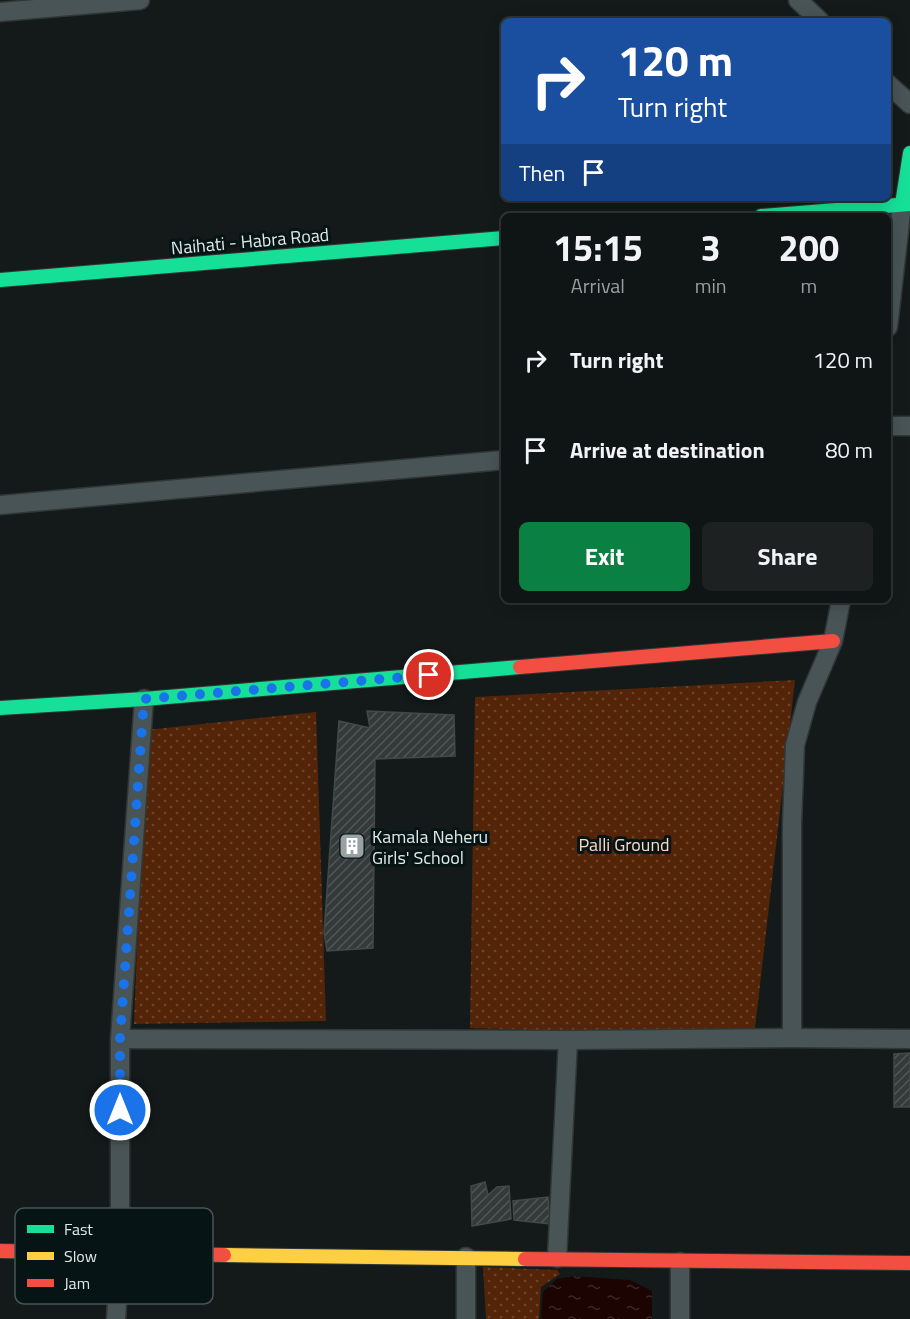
<!DOCTYPE html>
<style>
body{margin:0;font-family:"Titillium Web",sans-serif;background:#1d2122;color:#f1f3f6;height:100vh;display:flex;flex-direction:column;font-size:22px;white-space:nowrap}
*{box-sizing:border-box;margin:0}
p{font-size:20px;color:#9b9ea0}
.icon{flex:none;width:33px;height:33px;fill:none;stroke:currentColor;stroke-width:2;stroke-linecap:round;stroke-linejoin:round}
.map{position:relative;flex:1;overflow:hidden}
.sheet{position:absolute;left:501px;top:213px;width:390px;height:390px;display:flex;flex-direction:column;background:#0f1414;border-radius:9px;box-shadow:0 3px 15px #0003,0 0 0 2px #2f3334}
.sheet>*{flex:none}
.top-card{position:absolute;left:501px;top:18px;width:390px;height:183px;border-radius:9px;box-shadow:0 3px 15px #0003,0 0 0 2px #2f3334;background:#1a4fa0;color:#fff;overflow:hidden}
.pin{position:absolute;display:grid;place-items:center;width:51px;height:51px;color:#fff;margin:-26px;border:3px solid #fff;border-radius:50%;box-shadow:0 2px 6px #0007}
.me{position:absolute;width:66px;margin:-33px;rotate:0deg;stroke-linejoin:round;filter:drop-shadow(0 0 4px #0008)}
.turn{display:flex;align-items:center;gap:21px;height:126px;padding:0 18px;font-size:27px}
.turn .icon{width:78px;height:78px;stroke-width:2.5}
.turn b{display:block;font-size:42px;line-height:51px}
.then{display:flex;align-items:center;height:57px;padding:0 18px;background:#0003;gap:12px;font-size:22px}
.eta{display:flex;justify-content:space-evenly;align-items:center;height:102px;text-align:center}
.eta b{font-size:36px;font-weight:700;line-height:42px}
.button{display:flex;gap:12px;margin-top:auto;padding:12px 18px}
.button a{flex:1;height:69px;border-radius:9px;background:#0b8043;color:#fff;font-size:24px;font-weight:700;line-height:69px;text-align:center}
.button a+a{background:#1d2122;color:#f1f3f6}
ul{padding:0;list-style:none}
li{display:flex;align-items:center;gap:18px;height:90px;padding:0 18px}
li div{flex:1}
li b{display:block;font-size:22px}
li em{font-style:normal}
.map>svg:first-child{display:block}
.grass{fill:url(#grass-dots)}
.water{fill:url(#water-ripples)}
.building{fill:url(#building-hatch);stroke:#424949;stroke-width:1.5}
.lines{fill:none;stroke-linecap:round;stroke-linejoin:round}
.street-casing{stroke:#313636;stroke-width:21}
.fast-casing{stroke:#313636;stroke-width:16}
.slow-casing{stroke:#313636;stroke-width:16}
.jam-casing{stroke:#313636;stroke-width:16}
.street{stroke:#485455;stroke-width:18}
.fast{stroke:#16e098;stroke-width:14}
.slow{stroke:#ffcf43;stroke-width:14}
.jam{stroke:#f24e42;stroke-width:14}
.route{stroke:#1a73e8;stroke-width:10;stroke-dasharray:0 18}
.labels{text-anchor:middle;dominant-baseline:central;stroke-width:6;stroke-linejoin:round;paint-order:stroke}
.street-label{font-size:18px;fill:#e0e9e9;stroke:#071415}
.poi-label{font-size:18px;fill:#e0e9e9;stroke:#071415;text-anchor:start}
.park-label{font-size:18px;fill:#fed7c5;stroke:#071415}
.key{fill:#071415;stroke:#485455;stroke-width:1.5}
.key-label{font-size:16px;fill:#e0e9e9}
</style>
<div class="map">
<svg width="910" height="1319" viewBox="0 0 910 1319">
<defs>
<pattern id="grass-dots" width="8" height="8" patternUnits="userSpaceOnUse" patternTransform="scale(1.5)"><rect width="8" height="8" fill="#532408"/><path d="M2 2h.1M6 6h.1" fill="none" stroke="#6b442c" stroke-width="1.8" stroke-linecap="round"/></pattern>
<pattern id="water-ripples" width="26" height="14" patternUnits="userSpaceOnUse" patternTransform="scale(1.5)"><rect width="26" height="14" fill="#1b0402"/><path d="M2 4q2-2 4 0t4 0M15 11q2-2 4 0t4 0" fill="none" stroke="#3c2927"/></pattern>
<pattern id="building-hatch" width="6" height="6" patternUnits="userSpaceOnUse" patternTransform="scale(1.5)"><rect width="6" height="6" fill="#343a3a"/><path d="M-1 1l2-2M0 6l6-6M5 7l2-2" fill="none" stroke="#515656"/></pattern>
</defs>
<rect width="100%" height="100%" fill="#141a1a"/>
<g class="grass">
<polygon points="795,680 754,1037 470,1028 475,697"/>
<polygon points="316,712 326,1021 134,1024 146,730"/>
<polygon points="483,1267 557,1270 560,1274 541,1287 539,1319 486,1319"/>
</g>
<polygon class="water" points="572,1276 630,1280 652,1291 652,1319 541,1319 543,1292 557,1279"/>
<g class="building">
<polygon points="367,711 454,715 455,756 375,759 373,948 327,951 324,933 339,721 370,728"/>
<polygon points="910,1053 910,1107 894,1107 894,1054"/>
<polygon points="485,1182 488,1195 497,1187 509,1186 511,1219 472,1226 471,1186"/>
<polygon points="548,1197 550,1224 514,1220 513,1201"/>
</g>
<g class="lines">
<g class="street-casing">
<g id="street">
<polyline points="798,0 820,21"/>
<polyline points="0,12 140,0"/>
<polyline points="888,84 910,104"/>
<polyline points="888,327 902,204"/>
<polyline points="888,426 910,426"/>
<polyline points="0,505 504,460"/>
<polyline points="792,1038 792,824 795,745 807,702 833,641 841,600"/>
<polyline points="120,1039 568,1040 792,1038 910,1039"/>
<polyline points="466,1257 466,1319"/>
<polyline points="557,1258 568,1040"/>
<polyline points="680,1262 680,1319"/>
<polyline points="116,1319 120,1254 120,1039 144,699"/>
</g>
</g>
<g class="fast-casing">
<g id="fast">
<polyline points="902,204 910,153"/>
<polyline points="761,216 910,204"/>
<polyline points="0,280 504,238"/>
<polyline points="0,708 144,699 520,667"/>
</g>
</g>
<g class="slow-casing">
<polyline id="slow" points="224,1255 525,1259"/>
</g>
<g class="jam-casing">
<g id="jam">
<polyline points="520,667 833,641"/>
<polyline points="0,1251 224,1255"/>
<polyline points="525,1259 910,1263"/>
</g>
</g>
<use href="#street" class="street"/>
<use href="#fast" class="fast"/>
<use href="#slow" class="slow"/>
<use href="#jam" class="jam"/>
</g>
<g class="lines">
<polyline class="route" points="120,1110 120,1039 144,699 429,675"/>
</g>
<defs>
<g id="building-square" transform="scale(1.35)"><rect x="-9" y="-9" width="18" height="18" rx="4" fill="#99a1a1" stroke="#071415"/><path d="M-4-6H4V6H1V3H-1V6H-4ZM-2.5-4.3h1.7v1.8h-1.7ZM.8-4.3h1.7v1.8H.8ZM-2.5-1h1.7V.8h-1.7ZM.8-1h1.7V.8H.8Z" fill="#fff"/></g>
</defs>
<g fill-rule="evenodd">
<use href="#building-square" x="352" y="846"/>
</g>
<g class="labels">
<g class="street-label">
<text transform="translate(250 241) rotate(-5)">Naihati - Habra Road</text>
</g>
<g class="poi-label">
<text x="372" y="836">Kamala Neheru<tspan x="372" dy="21">Girls' School</tspan></text>
</g>
<g class="park-label">
<text x="624" y="844">Palli Ground</text>
</g>
</g>
<rect x="15" y="1208" width="198" height="96" rx="9" class="key"/>
<rect x="27" y="1225" width="27" height="8" fill="#16e098"/>
<rect x="27" y="1252" width="27" height="8" fill="#ffcf43"/>
<rect x="27" y="1279" width="27" height="8" fill="#f24e42"/>
<g class="key-label">
<text x="64" y="1235">Fast</text>
<text x="64" y="1262">Slow</text>
<text x="64" y="1289">Jam</text>
</g>
</svg>
<div class="pin" style="left:429px;top:675px;background:#d93025"><svg class="icon" aria-label="arrive" viewBox="0 0 24 24"><path d="M6 21V4h12l-3 4 3 4H6"/></svg></div>
<svg class="me" style="left:120px;top:1110px" viewBox="-20 -20 40 40"><circle r="17" fill="#1a73e8" stroke="#fff" stroke-width="3"/><path d="M0-11L8 9 0 5-8 9z" fill="#fff"/></svg>
<div class="top-card">
<div class="turn"><svg class="icon" aria-label="right" viewBox="0 0 24 24"><path d="M7 20v-9h11M14 6l5 5-5 5"/></svg><div><b>120 m</b>Turn right</div></div>
<div class="then">Then<svg class="icon" aria-label="arrive" viewBox="0 0 24 24"><path d="M6 21V4h12l-3 4 3 4H6"/></svg></div>
</div>
<section class="sheet">
<div class="eta">
<div><b>15:15</b><p>Arrival</p></div>
<div><b>3</b><p>min</p></div>
<div><b>200</b><p>m</p></div>
</div>
<ul>
<li><svg class="icon" aria-label="right" viewBox="0 0 24 24"><path d="M7 20v-9h11M14 6l5 5-5 5"/></svg><div><b>Turn right</b></div><em>120 m</em></li>
<li><svg class="icon" aria-label="arrive" viewBox="0 0 24 24"><path d="M6 21V4h12l-3 4 3 4H6"/></svg><div><b>Arrive at destination</b></div><em>80 m</em></li>
</ul>
<div class="button"><a>Exit</a><a>Share</a></div>
</section>
</div>
